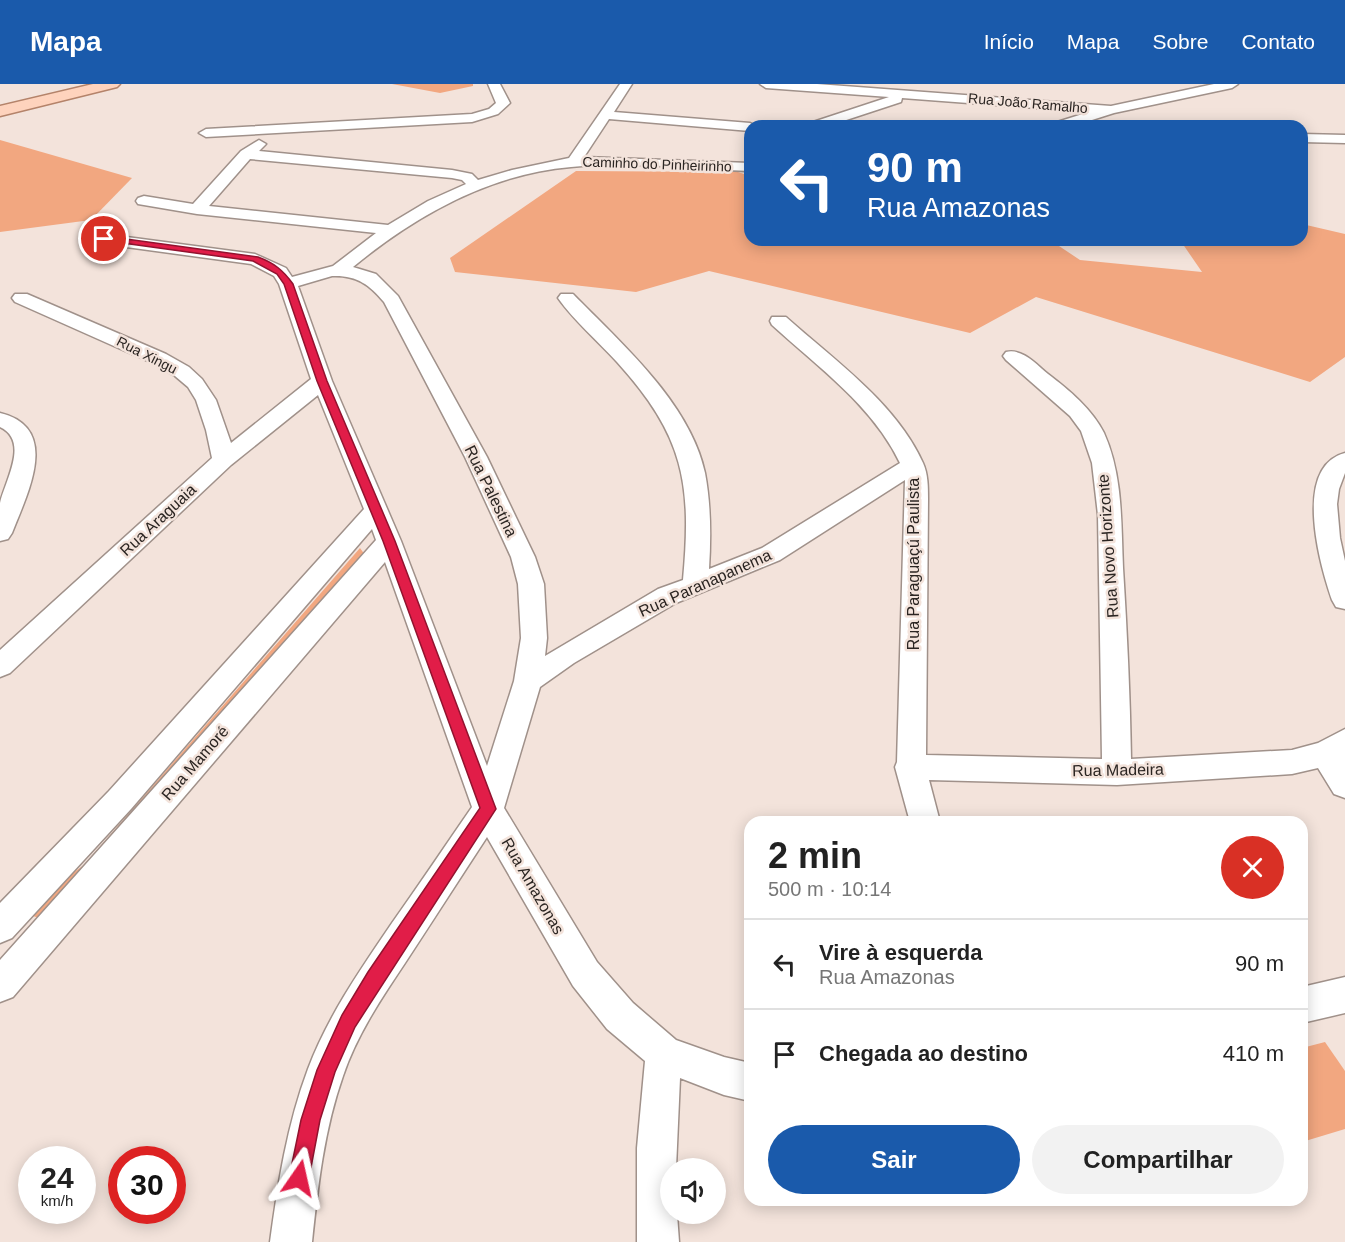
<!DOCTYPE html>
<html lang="pt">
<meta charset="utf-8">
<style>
body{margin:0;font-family:Arial,sans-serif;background:#f2f2f2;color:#222;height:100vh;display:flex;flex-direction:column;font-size:22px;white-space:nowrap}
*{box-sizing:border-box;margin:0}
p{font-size:20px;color:#767676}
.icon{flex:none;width:33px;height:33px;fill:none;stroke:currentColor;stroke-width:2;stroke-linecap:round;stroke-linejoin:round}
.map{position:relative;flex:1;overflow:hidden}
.sheet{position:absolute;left:744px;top:732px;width:564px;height:390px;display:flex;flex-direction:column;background:#fff;border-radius:18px;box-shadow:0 3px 15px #0003}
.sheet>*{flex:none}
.hud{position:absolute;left:744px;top:36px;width:564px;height:126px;border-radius:18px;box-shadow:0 3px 15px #0003;background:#1a5aab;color:#fff;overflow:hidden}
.fabs{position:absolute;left:660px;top:1074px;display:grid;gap:12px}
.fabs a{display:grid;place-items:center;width:66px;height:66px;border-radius:50%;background:#fff;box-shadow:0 3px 15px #0003;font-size:30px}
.speed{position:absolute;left:18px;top:1062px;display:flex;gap:12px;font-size:30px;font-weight:700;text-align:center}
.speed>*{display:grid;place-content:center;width:78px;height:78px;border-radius:50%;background:#fff;box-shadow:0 3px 15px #0003;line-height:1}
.speed small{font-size:15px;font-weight:400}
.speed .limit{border:9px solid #d22;background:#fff;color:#111}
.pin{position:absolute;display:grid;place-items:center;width:51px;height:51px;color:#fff;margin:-26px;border:3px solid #fff;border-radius:50%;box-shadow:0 2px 6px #0007}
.me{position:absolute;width:66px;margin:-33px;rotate:11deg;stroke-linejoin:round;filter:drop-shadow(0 0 4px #0008)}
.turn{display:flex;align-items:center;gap:21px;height:126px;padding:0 24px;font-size:27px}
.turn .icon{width:78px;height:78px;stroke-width:2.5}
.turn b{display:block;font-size:42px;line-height:51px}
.round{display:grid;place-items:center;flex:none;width:63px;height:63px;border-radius:32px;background:#f2f2f2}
.overview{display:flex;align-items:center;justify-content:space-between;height:102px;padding:0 24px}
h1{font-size:36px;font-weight:800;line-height:45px}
.button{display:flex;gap:12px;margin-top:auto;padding:12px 24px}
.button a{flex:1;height:69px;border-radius:36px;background:#1a5aab;color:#fff;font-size:24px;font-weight:800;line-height:69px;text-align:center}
.button a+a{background:#f2f2f2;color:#222}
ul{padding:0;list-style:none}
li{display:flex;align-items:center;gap:18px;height:90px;padding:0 24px;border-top:2px solid #e0e0e0}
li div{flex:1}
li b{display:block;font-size:22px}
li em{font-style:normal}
header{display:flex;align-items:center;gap:36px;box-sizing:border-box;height:84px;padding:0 30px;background:#1a5aab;color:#fff}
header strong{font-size:28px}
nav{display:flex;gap:33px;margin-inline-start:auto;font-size:21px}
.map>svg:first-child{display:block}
.green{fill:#f2a780}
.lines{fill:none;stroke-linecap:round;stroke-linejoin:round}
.minor-casing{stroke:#a0918a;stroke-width:3}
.major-casing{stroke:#b4836a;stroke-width:3}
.minor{fill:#fff;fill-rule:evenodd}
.major{fill:#fed3bd;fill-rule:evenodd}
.route{fill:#e11d48;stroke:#92132f;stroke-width:1.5}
.labels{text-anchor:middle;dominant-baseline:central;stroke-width:5;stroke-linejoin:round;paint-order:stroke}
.far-street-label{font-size:14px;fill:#2b2522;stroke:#f3e3db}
.street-label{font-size:16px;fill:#2b2522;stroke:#f3e3db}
</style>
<header>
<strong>Mapa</strong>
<nav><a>Início</a><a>Mapa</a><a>Sobre</a><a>Contato</a></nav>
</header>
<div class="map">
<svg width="1345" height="1158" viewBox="0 0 1345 1158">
<rect width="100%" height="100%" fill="#f3e3db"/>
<g class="green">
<polygon points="392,0 473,0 473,2 440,9"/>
<polygon points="0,56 132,94 91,136 0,148"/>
<polygon points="576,87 738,88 750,92 750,156 1050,156 1080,176 1202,188 1180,156 1302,156 1302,140 1345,150 1345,273 1310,298 1036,213 970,249 709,187 636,208 455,188 450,174"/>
<polygon points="360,464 365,471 42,835 30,831 35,816 84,781"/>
<polygon points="1325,958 1345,987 1345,1045 1302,1058 1302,964"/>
</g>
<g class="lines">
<g class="minor-casing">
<g id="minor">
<polygon points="488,0 500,0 510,19 498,30 472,38 206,53 199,49 206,45 472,30 489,25 496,19"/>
<path d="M620,0H632L614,28L750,39L756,42H750V47L609,35L584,73L750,79V87C691,85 630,77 571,83C489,90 415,132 353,183L376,190L398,212L487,373L535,473L544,500L547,554L545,572L658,505L683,496C692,399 684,352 617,278C598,257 574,237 558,214L561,210H573C621,259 690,319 705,389C711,421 711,453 709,485L762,464L900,379C873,322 818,283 772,241L770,237L772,233H786C834,276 896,319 923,379C928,390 928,403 928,415L926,671L1102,675L1098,431L1092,379L1081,347L1070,332L1006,276L1003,272L1006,268C1022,264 1036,280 1048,290C1069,306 1092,325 1104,349C1123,391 1121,439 1123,484C1127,547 1130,611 1131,675L1292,666L1318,659L1345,645V714L1334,710L1318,684L1292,690L1117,701L929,696L940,738H910L895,683L897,678L905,396L780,476L676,519L574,579L540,603L504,724L597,878L633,919L676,956L724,973L750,979V1017L724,1011L680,994L676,1084H670V1130H677L679,1158H637V1064L645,977L607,945L573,902L487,753C460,794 434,835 407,876C383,912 357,950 343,992C324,1046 318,1102 312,1158H270C278,1099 287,1041 308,985C328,932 360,886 392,839C419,801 445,762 472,723L385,478L13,913L0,918V876L376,456L372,445L131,725L12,854L0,859V819L109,707L364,425L318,311L231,381L10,589L0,593V566L212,374L206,346L196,316L188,303L175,292L152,279L15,218L12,214L15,210H27L166,270L189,283L202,295L216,316L231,359L311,295L279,200L274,192L251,180L104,160L96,155L98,151L104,150L255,170L286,184L292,193L333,182L376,149L197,130L138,120L136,117L138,114L144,112L193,120L241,67L259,56L266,60L259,67L452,86L472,90L478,96L512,86L569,74ZM250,75L452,94L462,96L466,100L428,117L388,141L209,122ZM332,192C356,191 369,200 384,218L465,373L511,473L518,500L521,554L514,597L487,682L401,457L332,297L298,202Z"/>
<polygon points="760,0 817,0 1111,22 1214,0 1238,0 1232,4 1114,29 1073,42 1052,42 1054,39 1089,28 902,14 901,18 828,42 808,42 810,39 889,13 766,4"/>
<polygon points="1302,50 1345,51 1345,59 1302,58"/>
<path d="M0,329C62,344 27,410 12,449L8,455L0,457C0,445 0,431 0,419C5,397 30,357 0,343Z"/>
<path d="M1345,369V389L1339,405L1337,420L1340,454L1345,477V525L1336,523L1332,516C1320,481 1292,383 1345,369Z"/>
<polygon points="1345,893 1345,929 1302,939 1302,903"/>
</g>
</g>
<g class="major-casing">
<polygon id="major" points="93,0 120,0 117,3 0,32 0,22"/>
</g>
<use href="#minor" class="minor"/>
<use href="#major" class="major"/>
</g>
<path class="route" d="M104,152L258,173C274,179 283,186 293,200L327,297L395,457L496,725L355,943L335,988L320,1036L309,1094L306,1101L299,1104L292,1101L289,1094L301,1036L317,986L342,931L368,888L480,724L383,457L317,297L284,200L277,190L253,177L101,156L100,155Z"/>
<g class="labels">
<g class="far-street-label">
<text transform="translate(1028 19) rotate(5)">Rua João Ramalho</text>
<text transform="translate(657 80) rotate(2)">Caminho do Pinheirinho</text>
<text transform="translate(147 271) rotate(27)">Rua Xingu</text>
</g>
<g class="street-label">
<text transform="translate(491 407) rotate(64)">Rua Palestina</text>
<text transform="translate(158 436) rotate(-43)">Rua Araguaia</text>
<text transform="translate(1108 462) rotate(-94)">Rua Novo Horizonte</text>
<text transform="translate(913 480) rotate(-90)">Rua Paraguaçú Paulista</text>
<text transform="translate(705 499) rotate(-24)">Rua Paranapanema</text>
<text transform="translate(195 679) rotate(-49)">Rua Mamoré</text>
<text transform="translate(1118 686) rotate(-1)">Rua Madeira</text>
<text transform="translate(533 802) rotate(60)">Rua Amazonas</text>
</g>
</g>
</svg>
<div class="fabs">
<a><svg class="icon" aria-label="sound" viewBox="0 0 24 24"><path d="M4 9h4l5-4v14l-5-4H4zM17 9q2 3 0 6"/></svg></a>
</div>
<div class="speed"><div>24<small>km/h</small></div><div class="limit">30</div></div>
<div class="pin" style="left:104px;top:155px;background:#d93025"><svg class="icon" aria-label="arrive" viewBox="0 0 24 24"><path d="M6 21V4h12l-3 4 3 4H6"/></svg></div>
<svg class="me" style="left:299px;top:1094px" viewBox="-20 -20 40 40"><path d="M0-17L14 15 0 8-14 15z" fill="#e11d48" stroke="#fff" stroke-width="4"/></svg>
<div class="hud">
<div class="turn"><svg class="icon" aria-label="left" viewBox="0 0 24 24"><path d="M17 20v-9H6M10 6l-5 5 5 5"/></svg><div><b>90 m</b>Rua Amazonas</div></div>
</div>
<section class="sheet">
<div class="overview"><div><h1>2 min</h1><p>500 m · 10:14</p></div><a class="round" style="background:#d93025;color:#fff"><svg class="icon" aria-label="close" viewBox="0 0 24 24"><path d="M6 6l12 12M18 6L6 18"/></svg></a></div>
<ul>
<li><svg class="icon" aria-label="left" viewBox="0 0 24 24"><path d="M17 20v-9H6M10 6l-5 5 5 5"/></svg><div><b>Vire à esquerda</b><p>Rua Amazonas</p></div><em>90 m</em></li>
<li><svg class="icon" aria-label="arrive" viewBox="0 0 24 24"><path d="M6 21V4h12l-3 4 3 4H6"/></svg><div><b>Chegada ao destino</b></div><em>410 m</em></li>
</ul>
<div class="button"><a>Sair</a><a>Compartilhar</a></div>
</section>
</div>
